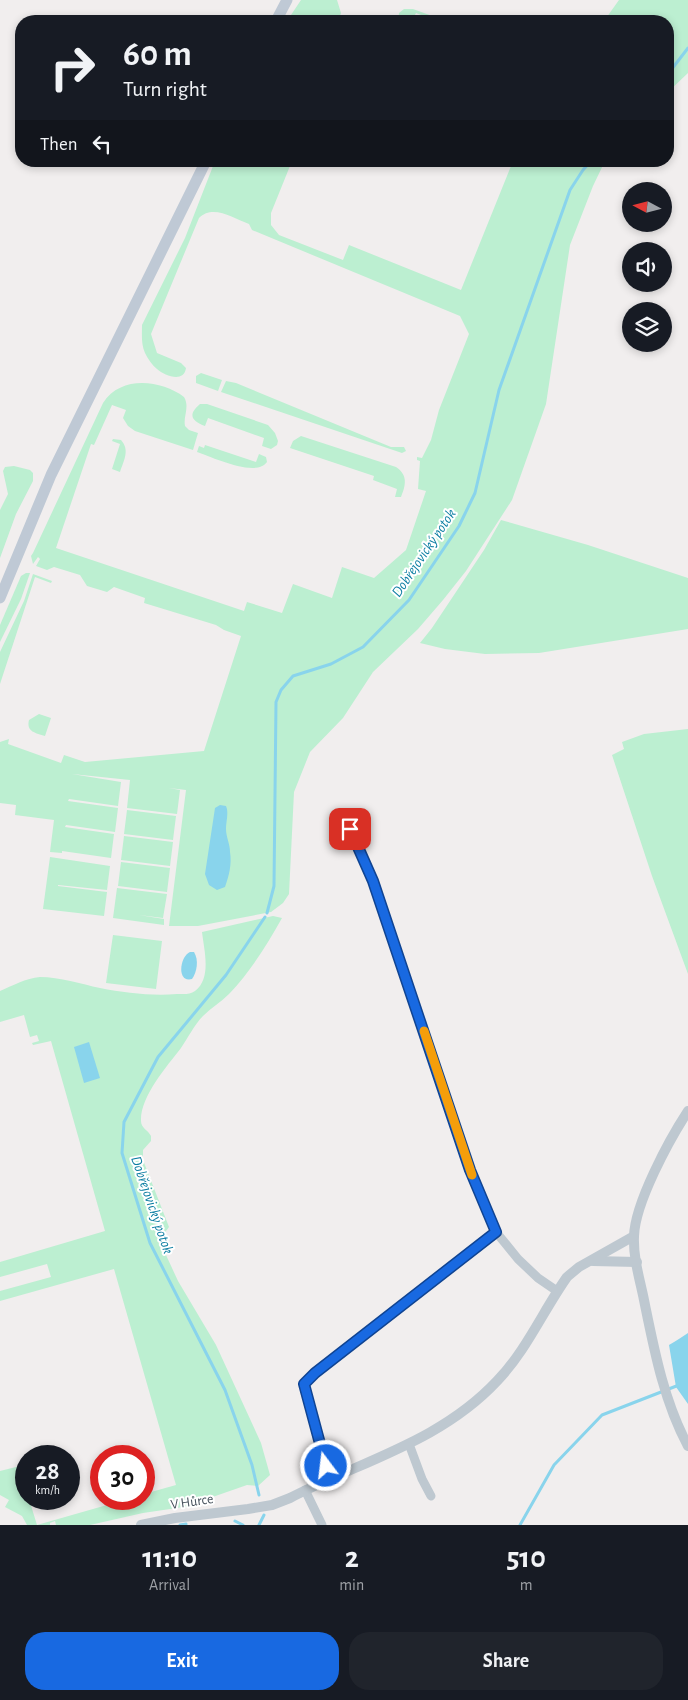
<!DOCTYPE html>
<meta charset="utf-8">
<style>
body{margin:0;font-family:"Alegreya Sans",sans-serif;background:#20242c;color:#f1f3f6;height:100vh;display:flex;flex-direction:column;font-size:19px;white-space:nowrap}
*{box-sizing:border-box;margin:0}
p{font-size:16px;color:#9ea1a6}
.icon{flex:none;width:28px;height:28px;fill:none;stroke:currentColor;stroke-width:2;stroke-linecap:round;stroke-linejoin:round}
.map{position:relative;height:1525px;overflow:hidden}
.side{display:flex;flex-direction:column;background:#171b24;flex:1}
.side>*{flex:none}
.guide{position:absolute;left:15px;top:15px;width:659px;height:152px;border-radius:20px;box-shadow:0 2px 8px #0003;background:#171b24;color:#f1f3f6;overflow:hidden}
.needle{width:32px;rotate:277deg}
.controls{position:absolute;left:622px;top:182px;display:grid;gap:10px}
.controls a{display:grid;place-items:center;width:50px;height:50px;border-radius:50%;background:#171b24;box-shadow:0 2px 8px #0003;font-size:25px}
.speed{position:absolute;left:15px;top:1445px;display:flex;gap:10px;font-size:25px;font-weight:700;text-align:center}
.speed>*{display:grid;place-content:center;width:65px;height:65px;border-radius:50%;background:#171b24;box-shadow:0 2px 8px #0003;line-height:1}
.speed small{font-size:12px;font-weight:400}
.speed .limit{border:8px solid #d22;background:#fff;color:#111}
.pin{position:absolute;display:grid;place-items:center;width:42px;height:42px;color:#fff;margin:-21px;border-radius:10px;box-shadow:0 2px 8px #0006}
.me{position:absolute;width:55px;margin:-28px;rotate:345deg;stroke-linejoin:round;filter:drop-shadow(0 0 4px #0008)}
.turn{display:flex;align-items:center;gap:18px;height:105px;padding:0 25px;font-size:22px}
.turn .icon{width:65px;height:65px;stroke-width:2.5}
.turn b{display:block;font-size:35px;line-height:42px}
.then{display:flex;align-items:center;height:48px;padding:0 25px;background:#0003;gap:10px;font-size:19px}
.eta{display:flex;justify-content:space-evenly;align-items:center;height:85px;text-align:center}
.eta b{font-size:30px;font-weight:700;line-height:35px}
.cta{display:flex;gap:10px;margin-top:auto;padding:10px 25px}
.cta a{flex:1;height:58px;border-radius:20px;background:#1869e1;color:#fff;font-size:20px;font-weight:700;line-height:58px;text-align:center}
.cta a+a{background:#20242c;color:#f1f3f6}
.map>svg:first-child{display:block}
.green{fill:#bcefd1}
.water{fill:#89d4ec}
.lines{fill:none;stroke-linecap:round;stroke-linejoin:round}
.stream{stroke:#89d4ec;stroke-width:3}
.minor{stroke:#bec8d0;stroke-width:9}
.tertiary{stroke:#bec8d0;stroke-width:10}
.secondary{stroke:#bfc9d5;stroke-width:11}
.route-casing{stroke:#104492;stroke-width:12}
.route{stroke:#1869e1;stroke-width:9}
.slow{stroke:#f59e0b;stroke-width:9}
.labels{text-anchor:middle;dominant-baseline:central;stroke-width:4;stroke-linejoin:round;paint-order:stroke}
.street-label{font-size:14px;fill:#46515c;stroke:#fff}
.water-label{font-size:15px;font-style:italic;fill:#0b7da2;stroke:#fff}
</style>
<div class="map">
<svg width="688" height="1525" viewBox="0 0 688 1525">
<rect width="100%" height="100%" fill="#f1eeee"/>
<g class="green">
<polygon points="301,0 337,0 341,13 339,19 342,21 287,21"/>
<polygon points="619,0 688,0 688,73 668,92 668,21 604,21"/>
<polygon points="404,9 413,9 446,21 427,21 420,18 421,15 416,13 412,21 398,21 399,13"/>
<path d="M215,161H292L271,213V225L279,235L343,260L349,245L461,290L513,161H605L593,186L570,245L546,404L512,500L466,571L443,600L418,629L373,672L343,718L310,752L294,792L289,894L283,903L271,912L198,926H169L186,790L169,788L180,790L177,814L127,808L130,780L72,774L121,782L118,806L69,799L68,801L118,808L115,832L66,825L65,827L114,834L111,858L62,851V853L50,852L54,820L15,815L16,805L0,803V742L9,739L8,744L61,763L64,755L85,762L204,751L241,636L224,630L216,625L144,603L145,598L114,587L107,592L87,586L80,575L54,567L47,570L36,566L40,559L38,557L33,564L31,556L33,553L103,403C121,375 161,380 184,397C190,407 183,416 185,426L189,430L198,433L193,450L135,431L128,426L123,418L126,410L112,405L94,445L91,444L56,548L244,611L247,602L282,613L293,584L332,598L342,567L374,578L406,550L426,491L418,489L420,461L417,460V457L422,458L431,440L439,410L469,334L460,316L252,230L249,224C233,218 213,204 199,218L151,334L157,353L181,363L186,368C184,383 165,376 157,369C152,365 148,359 145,353C141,344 142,335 142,325L185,238Z"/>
<polygon points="201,373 222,380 218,391 196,383 196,376"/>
<polygon points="226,381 236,383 391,447 404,447 406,451 402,453 221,392"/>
<path d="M200,404H207L268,425L275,433L278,441L277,445L271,449L262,446L264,438L208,418L205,426C192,421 187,415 200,404Z"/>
<path d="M301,436L396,467C408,475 406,485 401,497H395L397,489L373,480L374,476L290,448L293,441Z"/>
<path d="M113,439L121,440C130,450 124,460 120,472L112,469L120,444L112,441Z"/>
<path d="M205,445L256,462L259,454L266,457L267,462C256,478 212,457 197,452L199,446L204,448Z"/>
<polygon points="14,466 30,470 33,473 33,481 16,514 0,558 0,510 8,494 3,471 5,467"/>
<polygon points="501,520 588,545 688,578 688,629 539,653 485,654 445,649 420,643 432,628 484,550"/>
<polygon points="26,573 30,573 21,599 0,642 0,625 21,576"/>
<polygon points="33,574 52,581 51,583 35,577 0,684 0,652 24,601"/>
<path d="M39,714L51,718L45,736C36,733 26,732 29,720Z"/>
<polygon points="688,729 688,974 652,876 612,755 624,749 622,742 644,734"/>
<polygon points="127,810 176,816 173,840 124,834"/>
<polygon points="124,836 173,842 170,866 121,860"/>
<polygon points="50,857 110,866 107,890 58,885 58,886 107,892 104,916 43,909"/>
<polygon points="121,862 170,868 167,892 118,886"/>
<polygon points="117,888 167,894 163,918 139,915 164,919 164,925 113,918"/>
<path d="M273,916L282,918C267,945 250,972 229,994C221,1002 211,1008 203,1016C194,1025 188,1038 181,1048C167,1066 140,1097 141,1121C141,1128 148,1130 151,1136V1141L143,1150V1160L169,1227L160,1239V1242L178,1281L216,1345L261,1443L270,1475L258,1486L247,1485L204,1500V1504L143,1513L90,1525H56L55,1521L50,1523V1525H27L22,1516L5,1507L9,1500L0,1495V1471L20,1466L26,1489V1499H29L37,1525L128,1499H144V1494L176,1485L114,1269L0,1301V1291L51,1277L47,1264L0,1277V1262L105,1231L51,1041L33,1045L32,1043L39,1041L37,1035L30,1037L24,1015L0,1022V991C12,986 26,978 40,977C60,977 81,984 100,988C125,993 152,996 177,994C183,994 190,995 195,991C212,978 204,950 202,932Z"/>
<polygon points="113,935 162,941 156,989 106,983"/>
</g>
<g class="water">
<path d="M220,805L226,806C229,812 226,822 226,829C226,837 230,844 230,852C232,864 229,876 225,887L217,890L209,885L205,874L215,808Z"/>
<path d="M190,952H194C199,960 197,972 192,979C176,983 180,956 190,952Z"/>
<polygon points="89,1042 100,1078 84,1083 74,1047"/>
<path d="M688,1333V1404L676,1387L669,1345C676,1341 682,1337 688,1333Z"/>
</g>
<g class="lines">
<g class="stream">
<polyline points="668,74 688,48"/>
<polyline points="267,913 274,886 276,702 281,690 293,676 331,664 363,647 409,600 459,526 475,493 499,390 570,190 583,170 591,161"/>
<polyline points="259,1495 252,1465 225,1390 150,1243 122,1153 124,1122 158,1057 226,975 265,917"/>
<polyline points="235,1521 243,1525"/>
<polyline points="180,1525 186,1524"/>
<polyline points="259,1525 264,1515"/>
<polyline points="520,1525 554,1465 602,1415 679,1385"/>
</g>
<g class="minor">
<polyline points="350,829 373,881 470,1170 496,1232 518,1259 538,1278 557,1291"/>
<polyline points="409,1444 422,1479 431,1496"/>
<polyline points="329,1479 304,1384 315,1373 496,1232"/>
<polyline points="305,1490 322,1525"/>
</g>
<g class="tertiary">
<path d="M688,1111C669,1140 635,1203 634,1236C633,1258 640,1280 644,1300C654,1349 664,1402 688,1446"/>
<polyline points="593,1261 637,1262"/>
<path d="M141,1525L175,1518L248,1509L272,1505L290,1498C361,1461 440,1442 497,1381C526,1351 543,1311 567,1277L579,1267L634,1236"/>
</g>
<g class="secondary">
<polyline points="276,21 287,0"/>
<polyline points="0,598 51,475 206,161"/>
</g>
</g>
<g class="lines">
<g class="route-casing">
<polyline id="route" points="326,1466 304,1384 315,1373 496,1232 470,1170 373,881 350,829"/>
</g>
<use href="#route" class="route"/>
<polyline class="slow" points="424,1031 472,1175"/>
</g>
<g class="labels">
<g class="street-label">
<text transform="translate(192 1502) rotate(-8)">V Hůrce</text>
</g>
<g class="water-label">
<text transform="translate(424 553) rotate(-56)">Dobřejovický potok</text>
<text transform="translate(152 1205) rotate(71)">Dobřejovický potok</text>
</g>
</g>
</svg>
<div class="controls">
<a><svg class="needle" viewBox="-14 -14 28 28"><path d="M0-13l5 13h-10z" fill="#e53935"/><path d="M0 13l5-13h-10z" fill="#9ea1a6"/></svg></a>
<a><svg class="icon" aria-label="sound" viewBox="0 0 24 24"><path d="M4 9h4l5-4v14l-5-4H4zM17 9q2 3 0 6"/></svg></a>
<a><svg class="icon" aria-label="layers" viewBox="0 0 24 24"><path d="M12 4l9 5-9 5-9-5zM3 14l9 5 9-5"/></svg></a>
</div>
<div class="speed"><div>28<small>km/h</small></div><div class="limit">30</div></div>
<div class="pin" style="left:350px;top:829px;background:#d93025"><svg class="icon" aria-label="arrive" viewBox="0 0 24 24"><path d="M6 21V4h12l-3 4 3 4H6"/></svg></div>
<svg class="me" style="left:326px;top:1466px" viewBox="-20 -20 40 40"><circle r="17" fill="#1869e1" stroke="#fff" stroke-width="3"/><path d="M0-11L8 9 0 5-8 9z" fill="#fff"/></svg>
<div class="guide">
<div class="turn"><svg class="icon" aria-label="right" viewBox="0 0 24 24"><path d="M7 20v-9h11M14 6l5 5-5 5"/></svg><div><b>60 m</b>Turn right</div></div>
<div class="then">Then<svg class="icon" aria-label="left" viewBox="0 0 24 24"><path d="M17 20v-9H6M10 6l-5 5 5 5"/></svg></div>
</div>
</div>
<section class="side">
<div class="eta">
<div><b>11:10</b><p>Arrival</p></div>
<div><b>2</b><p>min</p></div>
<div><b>510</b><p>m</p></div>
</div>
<div class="cta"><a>Exit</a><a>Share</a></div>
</section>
